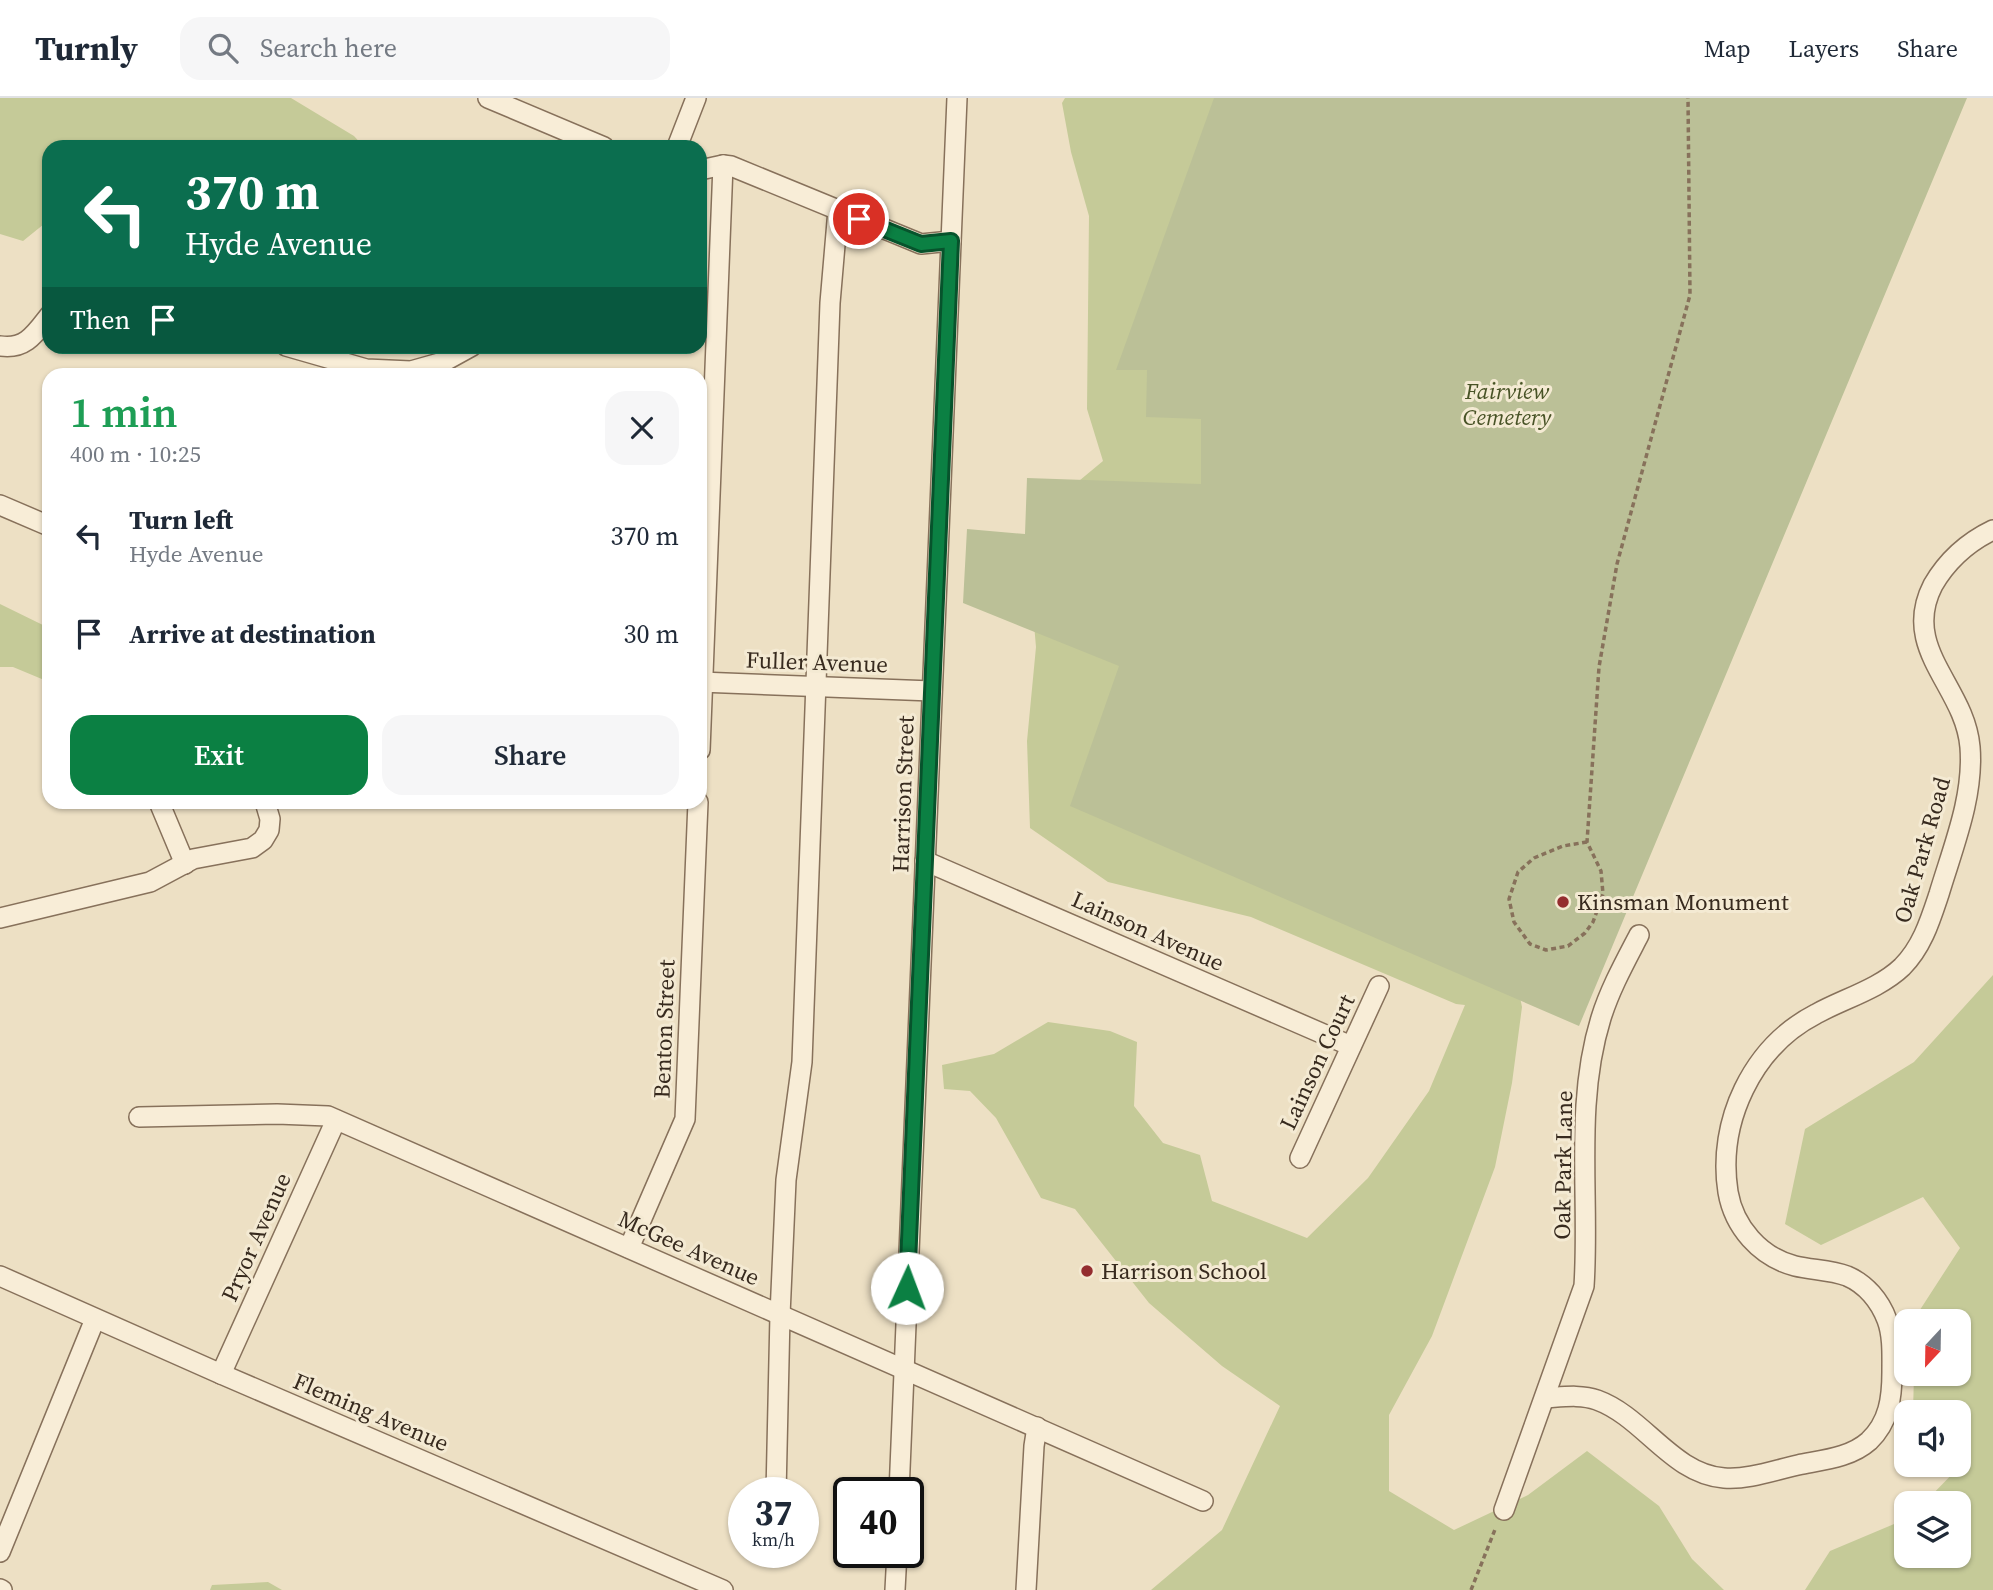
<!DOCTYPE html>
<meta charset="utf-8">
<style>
body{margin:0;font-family:"Source Serif 4",serif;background:#f6f6f7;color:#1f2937;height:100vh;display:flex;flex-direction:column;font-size:26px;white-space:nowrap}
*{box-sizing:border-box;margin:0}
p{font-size:23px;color:#747a83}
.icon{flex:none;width:38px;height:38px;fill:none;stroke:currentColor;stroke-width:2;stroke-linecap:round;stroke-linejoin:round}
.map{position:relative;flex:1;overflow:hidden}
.drawer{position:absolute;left:42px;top:270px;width:665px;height:441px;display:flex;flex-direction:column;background:#fff;border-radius:21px;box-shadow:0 2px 5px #0004}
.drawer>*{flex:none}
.top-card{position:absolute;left:42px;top:42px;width:665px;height:214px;border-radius:21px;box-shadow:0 2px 5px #0004;background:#0b6e4f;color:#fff;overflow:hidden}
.needle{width:46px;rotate:202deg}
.tools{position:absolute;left:1894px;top:1211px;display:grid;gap:14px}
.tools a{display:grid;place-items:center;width:77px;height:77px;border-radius:14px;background:#fff;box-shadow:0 2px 5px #0004;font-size:35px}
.speed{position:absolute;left:728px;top:1379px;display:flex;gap:14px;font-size:35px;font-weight:700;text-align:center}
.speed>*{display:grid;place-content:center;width:91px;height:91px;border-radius:50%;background:#fff;box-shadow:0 2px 5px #0004;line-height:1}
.speed small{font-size:18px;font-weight:400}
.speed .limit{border:4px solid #111;border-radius:10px;background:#fff;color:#111}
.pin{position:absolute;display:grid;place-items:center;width:60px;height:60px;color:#fff;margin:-30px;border:4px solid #fff;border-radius:50%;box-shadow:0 2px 7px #0007}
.me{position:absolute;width:77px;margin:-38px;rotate:2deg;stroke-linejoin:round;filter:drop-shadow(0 0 5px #0008)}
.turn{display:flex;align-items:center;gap:24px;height:147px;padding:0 28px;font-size:32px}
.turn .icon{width:91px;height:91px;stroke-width:2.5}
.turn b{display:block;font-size:49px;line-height:60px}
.then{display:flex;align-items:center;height:66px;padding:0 28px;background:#0003;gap:14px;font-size:26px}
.round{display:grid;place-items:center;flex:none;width:74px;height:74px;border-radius:21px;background:#f6f6f7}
.summary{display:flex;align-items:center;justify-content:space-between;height:119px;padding:0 28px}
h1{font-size:42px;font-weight:600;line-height:52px;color:#1e9e55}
.action{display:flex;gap:14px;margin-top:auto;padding:14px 28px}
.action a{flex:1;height:80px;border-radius:21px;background:#0b8043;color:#fff;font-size:28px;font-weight:600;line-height:80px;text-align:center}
.action a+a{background:#f6f6f7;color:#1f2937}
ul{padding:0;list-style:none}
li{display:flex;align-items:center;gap:21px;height:98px;padding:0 28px}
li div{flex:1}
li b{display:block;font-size:26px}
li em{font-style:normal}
header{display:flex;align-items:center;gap:42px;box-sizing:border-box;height:98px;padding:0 35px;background:#fff;border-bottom:2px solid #e0e1e3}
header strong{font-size:33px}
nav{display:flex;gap:38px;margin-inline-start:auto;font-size:24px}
.search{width:490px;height:63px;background:#f6f6f7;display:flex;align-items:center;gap:18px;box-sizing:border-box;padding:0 24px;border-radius:21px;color:#747a83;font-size:26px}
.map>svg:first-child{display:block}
.green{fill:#c5ca98}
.cemetery{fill:#bbc097}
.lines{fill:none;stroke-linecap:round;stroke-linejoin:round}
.minor-casing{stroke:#87715b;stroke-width:22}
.path{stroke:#87715b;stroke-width:3.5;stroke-dasharray:5 3.5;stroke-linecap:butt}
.minor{stroke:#f8edd7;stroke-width:19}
.route-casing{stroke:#07532c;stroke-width:18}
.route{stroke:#0b8043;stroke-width:12}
.poi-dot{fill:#942d2f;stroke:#f4ead3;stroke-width:2.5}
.labels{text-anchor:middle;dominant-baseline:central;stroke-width:6;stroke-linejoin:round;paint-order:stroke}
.park-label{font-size:23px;font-style:italic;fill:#485326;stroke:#f4ead3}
.street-label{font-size:23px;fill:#372a1e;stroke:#f4ead3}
.poi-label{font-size:23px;fill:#372a1e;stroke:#f4ead3;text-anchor:start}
</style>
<header>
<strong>Turnly</strong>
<div class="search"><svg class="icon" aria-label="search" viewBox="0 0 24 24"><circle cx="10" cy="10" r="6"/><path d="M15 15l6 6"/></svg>Search here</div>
<nav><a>Map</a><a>Layers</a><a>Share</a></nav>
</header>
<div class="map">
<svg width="1993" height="1492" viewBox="0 0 1993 1492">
<rect width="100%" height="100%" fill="#ede0c4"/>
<g class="green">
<polygon points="0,0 291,0 354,38 364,49 49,49 49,122 23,143 0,136"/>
<polygon points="1065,0 1654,0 1501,806 1522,909 1512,985 1495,1069 1432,1238 1389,1317 1389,1393 1454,1432 1528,1397 1587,1353 1659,1408 1692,1461 1724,1492 1151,1492 1222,1432 1280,1308 1222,1268 1149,1205 1075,1111 1041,1100 996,1020 970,993 944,991 942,967 994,956 1048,924 1110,933 1137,944 1134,1008 1163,1045 1200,1057 1212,1103 1307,1140 1368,1080 1429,993 1465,907 1456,906 1251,819 1108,784 1030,730 1027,643 1036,549 1027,446 1050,407 1103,363 1087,311 1089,118 1071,54 1062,5"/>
<polygon points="0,506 49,530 49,584 13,569 0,569"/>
<polygon points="1993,877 1993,1492 1805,1492 1830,1453 1906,1421 1906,1458 1958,1458 1958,1405 1924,1405 1965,1363 1958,1357 1958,1314 1913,1314 1914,1276 1958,1276 1958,1223 1916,1223 1916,1218 1960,1150 1923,1099 1821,1147 1785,1126 1805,1031 1914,964"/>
<polygon points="268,1484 282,1492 210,1492 212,1487"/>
</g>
<polygon class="cemetery" points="1214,0 1967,0 1579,928 1070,708 1119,568 963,505 967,431 1025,436 1027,380 1201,386 1201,321 1146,319 1147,272 1116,272"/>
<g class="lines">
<g class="minor-casing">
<g id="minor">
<polyline points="488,0 604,49"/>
<polyline points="677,49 696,0"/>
<polyline points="700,72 723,67 731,68 921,146 951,143"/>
<path d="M0,248C25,252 35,236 49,218"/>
<polyline points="286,248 366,271 411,273 443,264 472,248"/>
<polyline points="0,407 49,428"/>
<polyline points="700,584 932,593"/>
<polyline points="700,652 723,67"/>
<polyline points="159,704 185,766"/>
<polyline points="925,763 1351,948"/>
<polyline points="0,820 150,784 193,761 252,750 263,742 269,732 270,721 265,704"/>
<polyline points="139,1019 277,1016 328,1018 1203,1403"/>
<polyline points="1300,1060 1379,888"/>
<polyline points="629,1150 685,1021 698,704"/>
<polyline points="0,1178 221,1276 723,1492"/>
<polyline points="221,1276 336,1022"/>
<path d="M1545,1300C1562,1299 1581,1296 1597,1302C1644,1319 1672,1376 1724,1380C1748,1382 1775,1372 1798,1367C1822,1362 1850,1360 1869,1343C1889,1324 1892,1300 1892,1274C1892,1257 1893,1238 1887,1222C1880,1203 1866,1186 1847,1178C1831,1172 1812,1172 1795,1168C1760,1159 1734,1129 1728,1094C1717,1024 1752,949 1816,916C1843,901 1879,891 1902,869C1922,849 1930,823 1939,796C1953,749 1974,699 1970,649C1965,588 1900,551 1933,487C1947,463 1968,444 1993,432"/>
<polyline points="776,1395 780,1217 786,1082 802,964 830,205 838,112"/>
<polyline points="899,1395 957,0"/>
<path d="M1504,1412L1584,1188C1590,1099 1574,1007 1601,920C1610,891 1625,864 1639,837"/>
<polyline points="0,1454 95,1221"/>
<polyline points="0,1491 2,1492"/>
<polyline points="895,1492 897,1454"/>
<polyline points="1026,1492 1034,1348 1037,1329"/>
</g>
</g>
<g class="path">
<polyline points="1587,744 1563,748 1534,760 1518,774 1509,801 1514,824 1530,846 1546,852 1568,848 1585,835 1593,824 1603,796 1601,773 1587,744 1599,569 1617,466 1690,197 1688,0"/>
<polyline points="1471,1492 1496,1429"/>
</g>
<use href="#minor" class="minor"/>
</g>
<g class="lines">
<g class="route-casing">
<polyline id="route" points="859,121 921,146 951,143 907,1190"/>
</g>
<use href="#route" class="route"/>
</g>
<g class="poi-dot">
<circle cx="1563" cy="804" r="7"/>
<circle cx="1087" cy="1173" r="7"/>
</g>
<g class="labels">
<g class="park-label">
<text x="1507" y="293">Fairview<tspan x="1507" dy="26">Cemetery</tspan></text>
</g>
<g class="street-label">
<text transform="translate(817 564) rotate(2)">Fuller Avenue</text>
<text transform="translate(903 696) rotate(-88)">Harrison Street</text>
<text transform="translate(1922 752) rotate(-74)">Oak Park Road</text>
<text transform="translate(1148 833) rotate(24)">Lainson Avenue</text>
<text transform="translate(664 931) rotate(-88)">Benton Street</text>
<text transform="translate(1317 964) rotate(-65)">Lainson Court</text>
<text transform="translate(1563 1067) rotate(-89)">Oak Park Lane</text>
<text transform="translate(256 1139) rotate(-66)">Pryor Avenue</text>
<text transform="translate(689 1150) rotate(24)">McGee Avenue</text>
<text transform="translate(371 1314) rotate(23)">Fleming Avenue</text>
</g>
<g class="poi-label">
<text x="1577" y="804">Kinsman Monument</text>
<text x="1101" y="1173">Harrison School</text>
</g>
</g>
</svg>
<div class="tools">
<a><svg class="needle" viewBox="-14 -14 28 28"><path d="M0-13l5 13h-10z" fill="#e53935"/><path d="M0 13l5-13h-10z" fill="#747a83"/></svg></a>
<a><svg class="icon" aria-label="sound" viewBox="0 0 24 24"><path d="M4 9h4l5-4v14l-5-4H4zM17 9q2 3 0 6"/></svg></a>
<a><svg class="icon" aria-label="layers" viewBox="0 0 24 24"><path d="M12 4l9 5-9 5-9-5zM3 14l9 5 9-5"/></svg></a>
</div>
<div class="speed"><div>37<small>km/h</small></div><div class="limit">40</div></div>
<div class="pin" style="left:859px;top:121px;background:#d93025"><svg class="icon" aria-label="arrive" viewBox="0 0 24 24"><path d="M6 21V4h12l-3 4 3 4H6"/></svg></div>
<svg class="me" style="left:907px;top:1190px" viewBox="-20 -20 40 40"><circle r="19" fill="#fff"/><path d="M0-13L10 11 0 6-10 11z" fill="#0b8043"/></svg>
<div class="top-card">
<div class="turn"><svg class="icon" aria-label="left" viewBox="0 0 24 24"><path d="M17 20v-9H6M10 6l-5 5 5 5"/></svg><div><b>370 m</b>Hyde Avenue</div></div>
<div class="then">Then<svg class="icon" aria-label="arrive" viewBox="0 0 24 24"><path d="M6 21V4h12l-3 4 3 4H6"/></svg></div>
</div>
<section class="drawer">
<div class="summary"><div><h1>1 min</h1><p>400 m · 10:25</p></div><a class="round"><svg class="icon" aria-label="close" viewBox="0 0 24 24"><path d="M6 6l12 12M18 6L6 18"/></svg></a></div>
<ul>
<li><svg class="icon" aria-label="left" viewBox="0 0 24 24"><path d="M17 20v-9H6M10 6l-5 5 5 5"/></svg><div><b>Turn left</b><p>Hyde Avenue</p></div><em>370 m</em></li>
<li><svg class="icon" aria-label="arrive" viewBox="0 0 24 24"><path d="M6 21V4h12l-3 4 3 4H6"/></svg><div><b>Arrive at destination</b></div><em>30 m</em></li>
</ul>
<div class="action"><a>Exit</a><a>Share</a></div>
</section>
</div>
